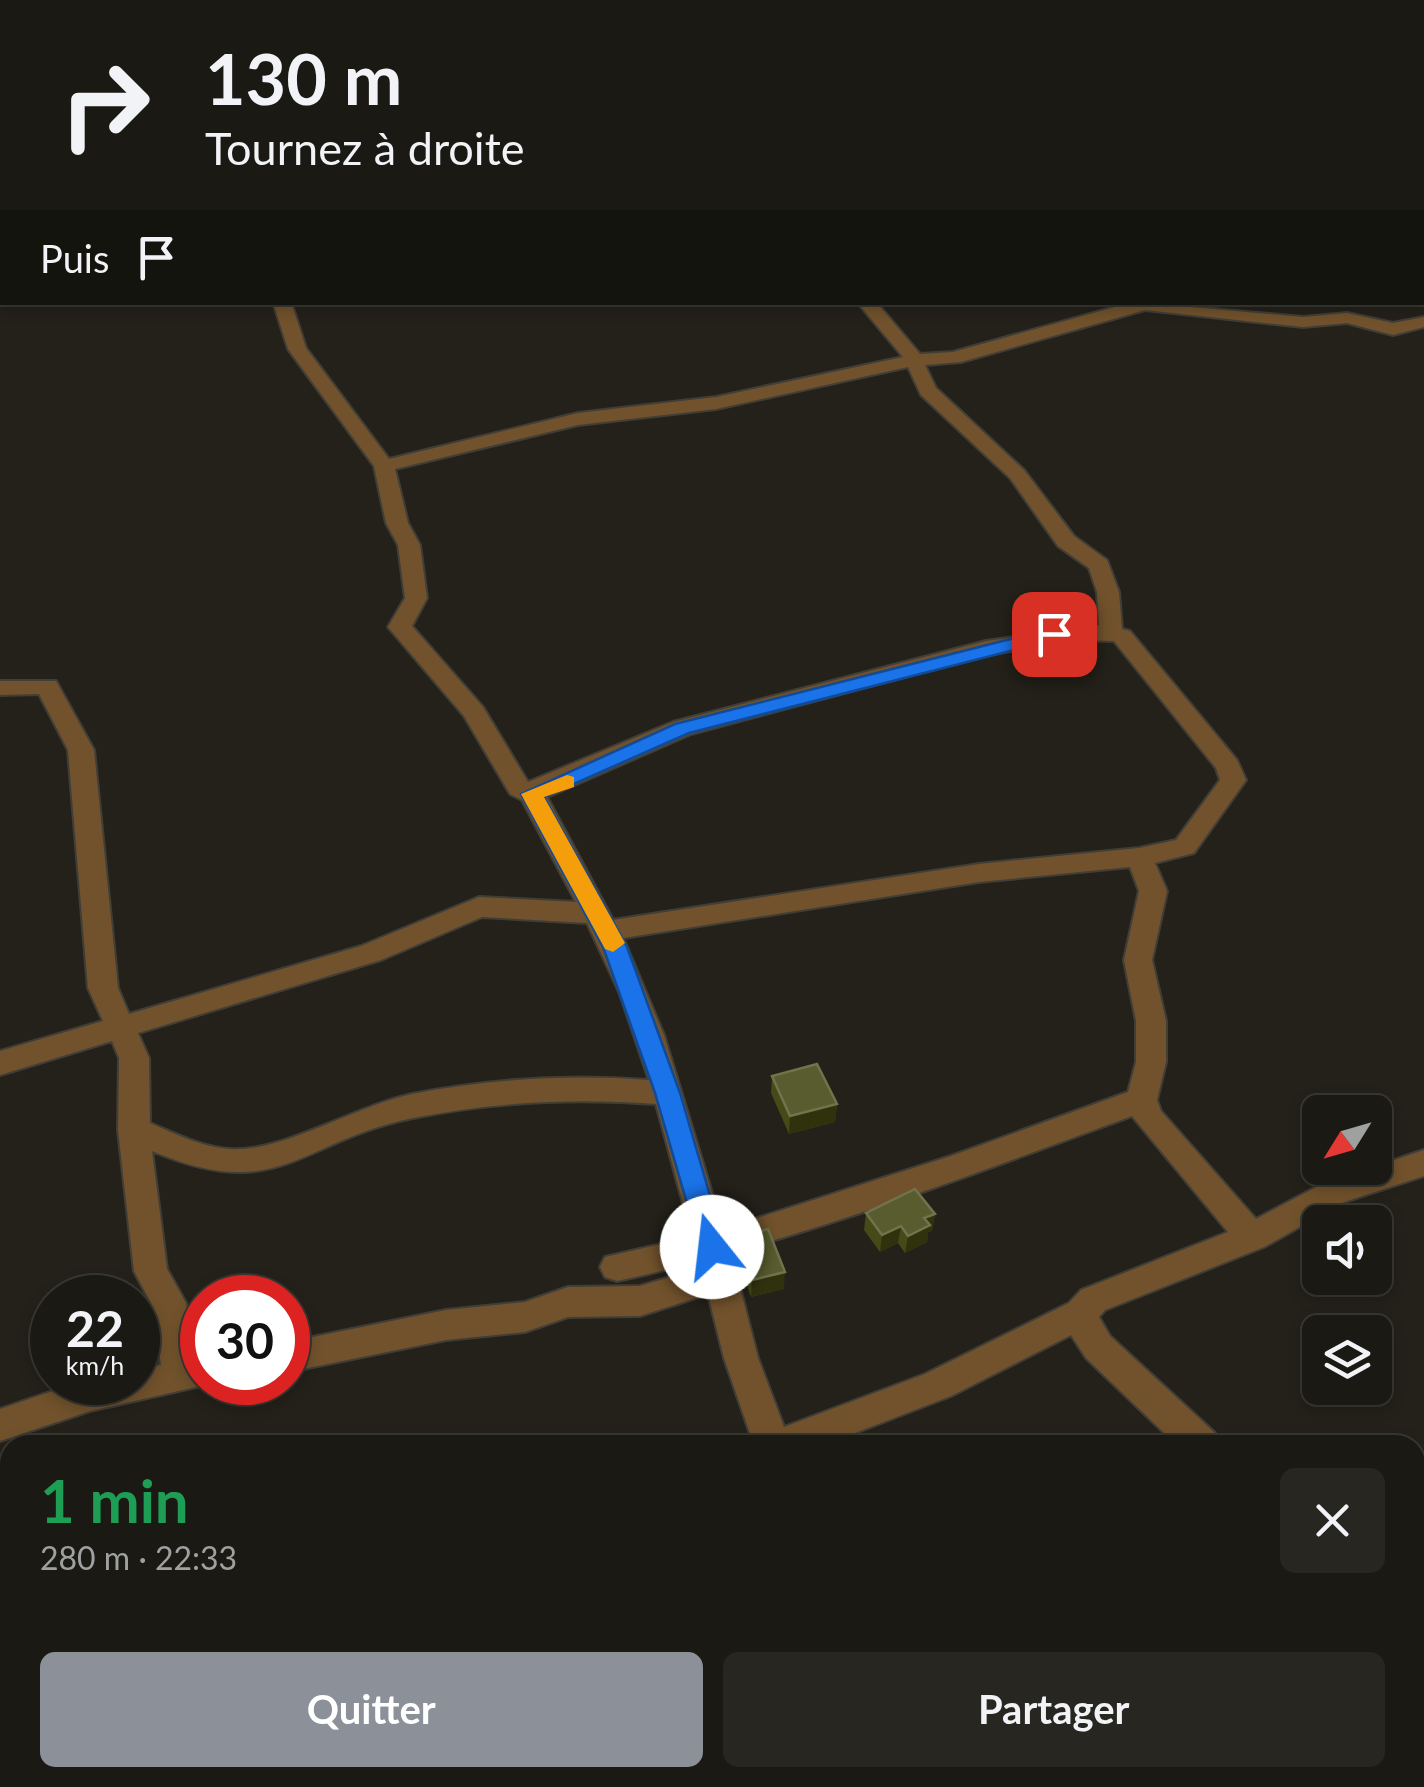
<!DOCTYPE html>
<html lang="fr">
<meta charset="utf-8">
<style>
body{margin:0;font-family:Lato,sans-serif;background:#272621;color:#f1f3f6;height:100vh;display:flex;flex-direction:column;font-size:38px;white-space:nowrap}
*{box-sizing:border-box;margin:0}
p{font-size:32px;color:#9fa0a0}
.icon{flex:none;width:55px;height:55px;fill:none;stroke:currentColor;stroke-width:2;stroke-linecap:round;stroke-linejoin:round}
.map{position:relative;flex:1;overflow:hidden}
.sheet{position:absolute;left:0px;top:1435px;width:1425px;height:352px;display:flex;flex-direction:column;background:#1a1913;border-radius:30px 30px 0 0;box-shadow:0 5px 15px #0003,0 0 0 2px #383833}
.sheet>*{flex:none}
.hud{position:absolute;left:0px;top:0px;width:1425px;height:305px;box-shadow:0 5px 15px #0003,0 0 0 2px #383833;background:#1a1913;color:#f1f3f6;overflow:hidden}
.needle{width:65px;rotate:233deg}
.buttons{position:absolute;left:1302px;top:1095px;display:grid;gap:20px}
.buttons a{display:grid;place-items:center;width:90px;height:90px;border-radius:15px;background:#1a1913;box-shadow:0 5px 15px #0003,0 0 0 2px #383833;font-size:50px}
.speed{position:absolute;left:30px;top:1275px;display:flex;gap:20px;font-size:50px;font-weight:700;text-align:center}
.speed>*{display:grid;place-content:center;width:130px;height:130px;border-radius:50%;background:#1a1913;box-shadow:0 5px 15px #0003,0 0 0 2px #383833;line-height:1}
.speed small{font-size:25px;font-weight:400}
.speed .limit{border:15px solid #d22;background:#fff;color:#111}
.pin{position:absolute;display:grid;place-items:center;width:85px;height:85px;color:#fff;margin:-42px;border-radius:20px;box-shadow:0 5px 15px #0006}
.me{position:absolute;width:110px;margin:-55px;rotate:344deg;stroke-linejoin:round;filter:drop-shadow(0 0 8px #0008)}
.turn{display:flex;align-items:center;gap:35px;height:210px;padding:0 40px;font-size:45px}
.turn .icon{width:130px;height:130px;stroke-width:2.5}
.turn b{display:block;font-size:70px;line-height:85px}
.then{display:flex;align-items:center;height:95px;padding:0 40px;background:#0003;gap:20px;font-size:38px}
.round{display:grid;place-items:center;flex:none;width:105px;height:105px;border-radius:15px;background:#272621}
.overview{display:flex;align-items:center;justify-content:space-between;height:170px;padding:0 40px}
h1{font-size:60px;font-weight:700;line-height:75px;color:#1e9e55}
.cta{display:flex;gap:20px;margin-top:auto;padding:20px 40px}
.cta a{flex:1;height:115px;border-radius:15px;background:#8c9099;color:#fff;font-size:40px;font-weight:700;line-height:115px;text-align:center}
.cta a+a{background:#272621;color:#f1f3f6}
.map>svg:first-child{display:block}
.lines{fill:none;stroke-linecap:round;stroke-linejoin:round}
.street-casing{stroke:#403e37;stroke-width:4}
.street{fill:#71522c;fill-rule:evenodd}
.wall{fill:#454a17}
.shaded-wall{fill:#30320e}
.building{fill:#585c2e;stroke:#70734c;stroke-width:2.5}
.route{fill:#1a73e8;stroke:#114b97;stroke-width:2.5}
.slow{fill:#f59e0b}
</style>
<div class="map">
<svg width="1424" height="1787" viewBox="0 0 1424 1787">
<rect width="100%" height="100%" fill="#232119"/>
<g class="lines">
<g class="street-casing">
<g id="street">
<polygon points="753,0 771,0 773,2 755,2"/>
<polygon points="938,0 955,0 957,2 940,2"/>
<polygon points="1217,0 1236,0 1238,2 1219,2"/>
<rect x="1422" y="90" width="2" height="9"/>
<polygon points="1424,199 1424,210 1422,211 1422,199"/>
<rect x="0" y="217" width="2" height="10"/>
<polygon points="1422,293 1424,293 1424,303 1418,302 1422,302"/>
<path d="M273,302H291L306,348L389,459L578,413L716,397L903,357L857,302H876L920,354L953,352L1133,302L1303,317L1347,313L1393,323L1424,317V327L1393,335L1347,323L1303,327L1145,310L961,362L925,365L936,388L1024,470L1074,536L1107,560L1119,592L1122,629L1130,631L1237,760L1246,780L1194,853L1155,863L1167,891L1152,960L1166,1021V1062L1157,1100L1161,1111L1256,1219L1322,1184L1424,1150V1176L1344,1202L1264,1247L1105,1310L1099,1317L1110,1336L1215,1433L1220,1445H1177L1086,1358L1071,1335L951,1396L824,1445H754L724,1358L708,1294L640,1316L568,1317L525,1332L446,1340L288,1372V1342L446,1310L525,1302L568,1287L640,1286L720,1262L732,1266L737,1276L758,1358L784,1427L925,1374L1069,1303L1081,1290L1228,1232L1132,1116C963,1178 793,1243 617,1281L605,1277L600,1267L605,1257L692,1237L656,1104C575,1098 492,1102 413,1118C299,1141 280,1205 152,1151L167,1269L186,1303L195,1358L202,1357V1382L214,1383L90,1411L0,1441V1409L79,1382H138V1369L161,1365L152,1305L134,1271L118,1130L119,1058L112,1041L0,1075V1051L103,1021L88,988L68,750L39,694L0,695V681H56L94,750L118,988L129,1014L361,946L479,897L576,902L522,800L510,794L464,716L388,627L405,598L398,545L386,523L374,466L288,349ZM908,367L921,395L1010,478L1058,546L1089,568L1097,592L1099,625L986,641L673,722L528,782L483,707L412,626L427,598L420,545L408,523L395,469L578,425L716,409ZM1075,640L1114,641L1216,768L1220,780L1176,840L1139,848L979,864L613,920L547,797L691,734L987,655ZM1130,867L1139,891L1124,960L1136,1021V1062L1128,1092L951,1156L723,1229L664,1035L623,938L979,882ZM482,917L587,923L620,994L649,1080C571,1074 489,1079 412,1094C355,1106 281,1153 230,1149C201,1147 176,1134 150,1123L149,1058L138,1033L381,960Z"/>
<polygon points="1424,1531 1424,1569 1415,1572 1415,1534"/>
<polygon points="1415,1645 1424,1649 1424,1694 1415,1690"/>
<polygon points="10,1761 10,1778 46,1778 42,1787 0,1787 0,1763"/>
<polygon points="848,1778 890,1778 893,1787 851,1787"/>
</g>
</g>
<use href="#street" class="street"/>
</g>
<g class="wall">
<polygon points="772,1076 837,1104 835,1122 789,1134 771,1093"/>
<polygon points="866,1213 935,1214 932,1231 928,1232 927,1242 905,1253 898,1243 880,1252 864,1230"/>
<polygon points="736,1238 784,1289 751,1297 736,1255"/>
</g>
<g class="shaded-wall">
<polygon points="837,1104 835,1122 789,1134 790,1116"/>
<polygon points="935,1214 932,1231 928,1232 927,1242 905,1253 908,1236 924,1218"/>
<polygon points="901,1226 898,1243 880,1252 882,1235"/>
<polygon points="785,1272 784,1289 751,1297 752,1280"/>
</g>
<g class="building">
<polygon points="817,1064 837,1104 790,1116 772,1076"/>
<polygon points="915,1189 935,1214 924,1218 930,1225 908,1236 901,1226 882,1235 866,1213"/>
<polygon points="768,1229 785,1272 752,1280 736,1238"/>
</g>
<polygon class="route" points="1054,628 1061,630 1061,638 689,733 544,797 627,947 680,1093 725,1247 721,1255 702,1255 655,1093 603,947 521,794 675,724"/>
<polygon class="slow" points="567,775 574,777 574,787 544,797 625,943 613,952 605,949 521,794"/>
</svg>
<div class="buttons">
<a><svg class="needle" viewBox="-14 -14 28 28"><path d="M0-13l5 13h-10z" fill="#e53935"/><path d="M0 13l5-13h-10z" fill="#9fa0a0"/></svg></a>
<a><svg class="icon" aria-label="sound" viewBox="0 0 24 24"><path d="M4 9h4l5-4v14l-5-4H4zM17 9q2 3 0 6"/></svg></a>
<a><svg class="icon" aria-label="layers" viewBox="0 0 24 24"><path d="M12 4l9 5-9 5-9-5zM3 14l9 5 9-5"/></svg></a>
</div>
<div class="speed"><div>22<small>km/h</small></div><div class="limit">30</div></div>
<div class="pin" style="left:1054px;top:634px;background:#d93025"><svg class="icon" aria-label="arrive" viewBox="0 0 24 24"><path d="M6 21V4h12l-3 4 3 4H6"/></svg></div>
<svg class="me" style="left:712px;top:1247px" viewBox="-20 -20 40 40"><circle r="19" fill="#fff"/><path d="M0-13L10 11 0 6-10 11z" fill="#1a73e8"/></svg>
<div class="hud">
<div class="turn"><svg class="icon" aria-label="right" viewBox="0 0 24 24"><path d="M7 20v-9h11M14 6l5 5-5 5"/></svg><div><b>130 m</b>Tournez à droite</div></div>
<div class="then">Puis<svg class="icon" aria-label="arrive" viewBox="0 0 24 24"><path d="M6 21V4h12l-3 4 3 4H6"/></svg></div>
</div>
<section class="sheet">
<div class="overview"><div><h1>1 min</h1><p>280 m · 22:33</p></div><a class="round"><svg class="icon" aria-label="close" viewBox="0 0 24 24"><path d="M6 6l12 12M18 6L6 18"/></svg></a></div>
<div class="cta"><a>Quitter</a><a>Partager</a></div>
</section>
</div>
